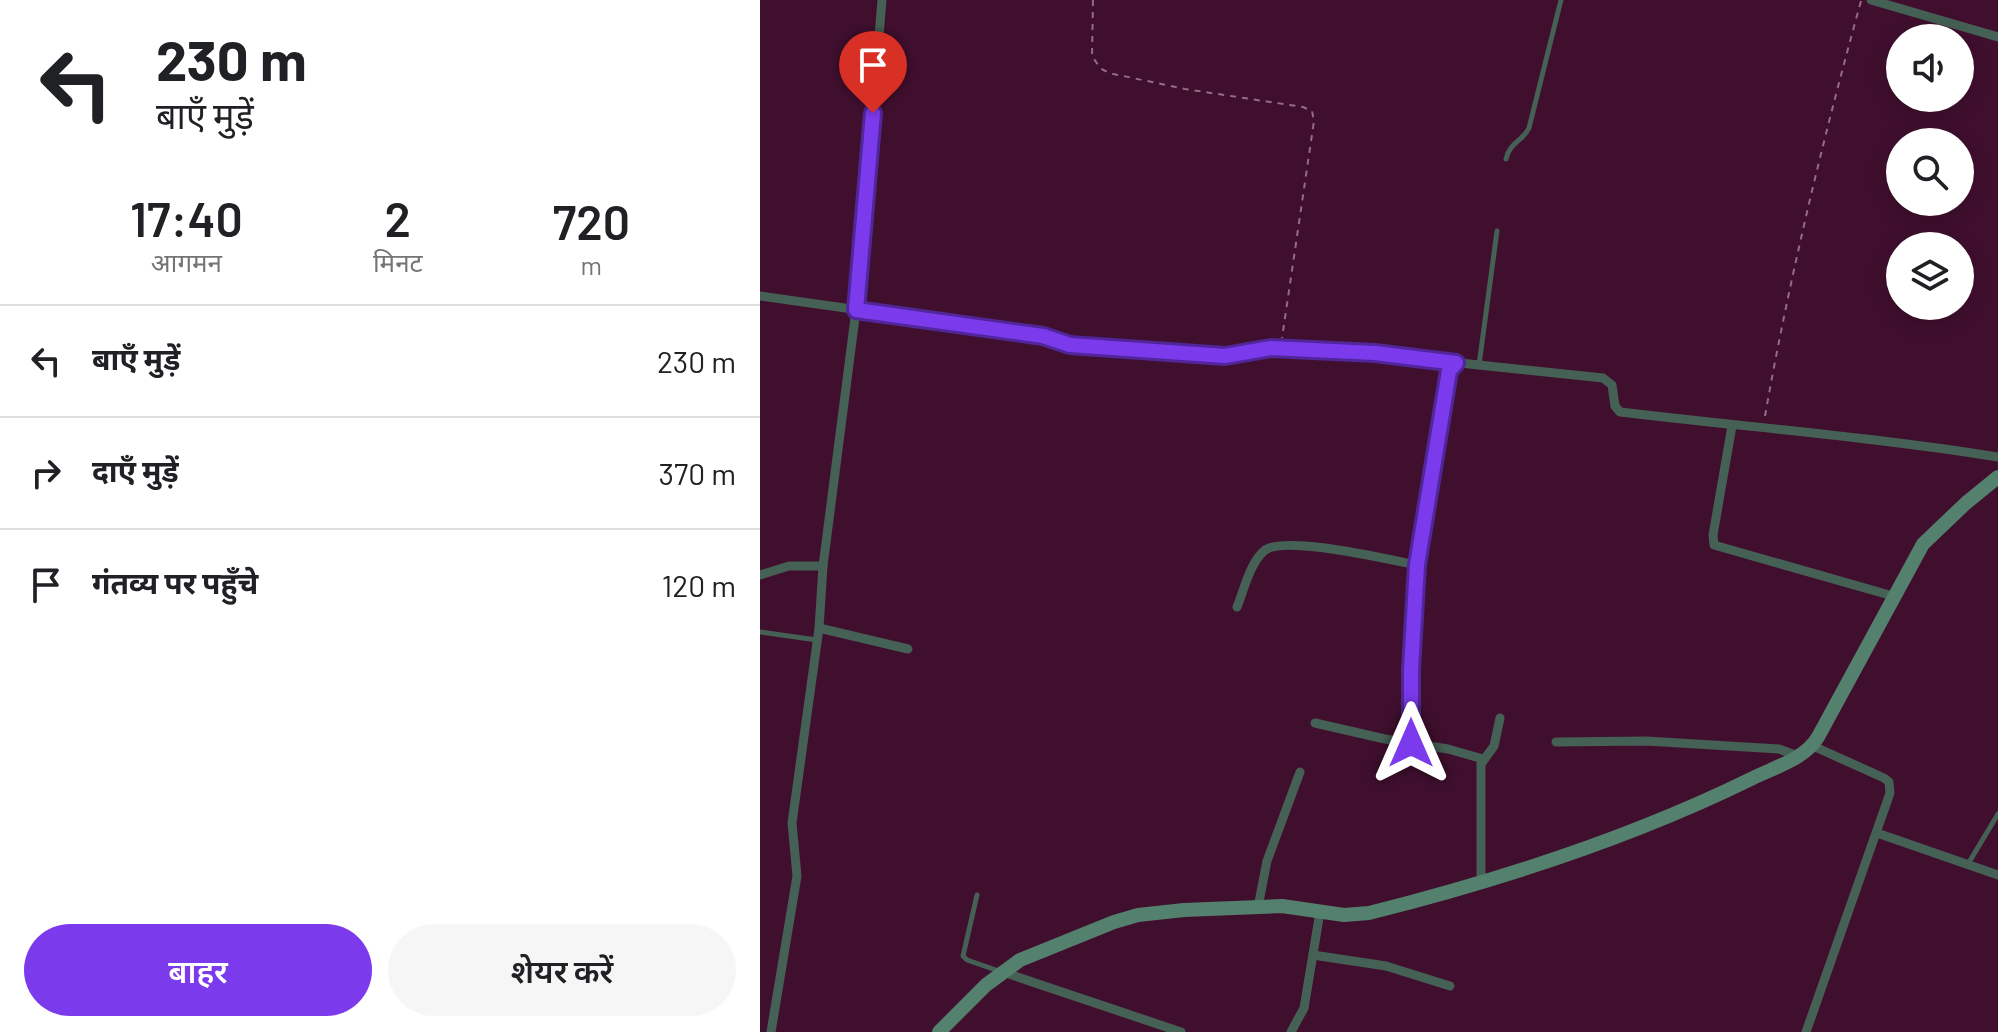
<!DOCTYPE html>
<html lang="hi">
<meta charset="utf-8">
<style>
body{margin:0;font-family:Barlow,"Noto Sans Devanagari",sans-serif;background:#f6f6f6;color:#202124;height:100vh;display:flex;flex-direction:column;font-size:30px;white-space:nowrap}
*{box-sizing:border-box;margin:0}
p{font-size:26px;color:#757577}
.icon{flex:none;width:44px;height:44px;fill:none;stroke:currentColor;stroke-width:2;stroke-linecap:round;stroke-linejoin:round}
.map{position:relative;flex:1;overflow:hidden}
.sheet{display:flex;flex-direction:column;background:#fff;width:760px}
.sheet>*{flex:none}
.guide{background:#fff;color:#202124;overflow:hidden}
.tools{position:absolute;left:1126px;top:24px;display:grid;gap:16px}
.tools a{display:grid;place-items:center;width:88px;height:88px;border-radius:50%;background:#fff;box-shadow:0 4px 20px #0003;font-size:40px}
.pin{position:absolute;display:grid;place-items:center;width:68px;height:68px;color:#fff;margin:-82px -34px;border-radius:50% 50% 50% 0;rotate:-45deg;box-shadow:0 0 8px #0007}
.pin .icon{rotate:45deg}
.me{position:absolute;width:88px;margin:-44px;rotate:0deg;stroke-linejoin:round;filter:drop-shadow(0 0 6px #0008)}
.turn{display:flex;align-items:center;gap:28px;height:168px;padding:0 24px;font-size:36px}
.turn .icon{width:104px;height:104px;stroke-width:2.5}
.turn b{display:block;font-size:56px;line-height:68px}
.eta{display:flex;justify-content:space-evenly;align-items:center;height:136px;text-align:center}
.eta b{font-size:48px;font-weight:600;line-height:56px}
.action{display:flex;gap:16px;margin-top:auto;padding:16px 24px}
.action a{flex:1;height:92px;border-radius:48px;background:#7c3aed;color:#fff;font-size:32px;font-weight:600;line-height:92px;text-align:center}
.action a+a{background:#f6f6f6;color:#202124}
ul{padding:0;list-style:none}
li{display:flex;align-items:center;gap:24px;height:112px;padding:0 24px;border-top:2px solid #e0e0e0}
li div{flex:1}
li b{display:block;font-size:30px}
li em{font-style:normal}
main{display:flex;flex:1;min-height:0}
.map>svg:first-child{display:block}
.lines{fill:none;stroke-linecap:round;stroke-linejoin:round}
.path{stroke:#926d84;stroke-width:2;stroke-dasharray:6 6;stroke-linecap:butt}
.lane{stroke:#456054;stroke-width:5}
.street{stroke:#456054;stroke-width:9}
.secondary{stroke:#54816e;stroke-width:14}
.route-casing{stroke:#51269a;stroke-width:20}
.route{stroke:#7c3aed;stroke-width:14}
</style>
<main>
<section class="sheet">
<div class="guide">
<div class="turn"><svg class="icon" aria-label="left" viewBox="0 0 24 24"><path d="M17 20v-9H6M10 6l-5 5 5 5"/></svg><div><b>230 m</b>बाएँ मुड़ें</div></div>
</div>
<div class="eta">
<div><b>17:40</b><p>आगमन</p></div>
<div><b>2</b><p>मिनट</p></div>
<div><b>720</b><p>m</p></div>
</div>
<ul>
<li><svg class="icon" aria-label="left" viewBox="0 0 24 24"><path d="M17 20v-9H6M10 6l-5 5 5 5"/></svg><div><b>बाएँ मुड़ें</b></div><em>230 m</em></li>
<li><svg class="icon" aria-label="right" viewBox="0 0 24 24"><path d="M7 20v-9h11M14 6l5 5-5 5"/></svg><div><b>दाएँ मुड़ें</b></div><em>370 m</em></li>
<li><svg class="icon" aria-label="arrive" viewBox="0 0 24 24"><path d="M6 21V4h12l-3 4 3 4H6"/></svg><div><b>गंतव्य पर पहुँचे</b></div><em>120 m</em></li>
</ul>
<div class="action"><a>बाहर</a><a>शेयर करें</a></div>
</section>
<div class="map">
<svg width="1238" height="1032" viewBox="0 0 1238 1032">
<rect width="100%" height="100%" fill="#400f2e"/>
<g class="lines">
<g class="path">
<polyline points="333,0 332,56 340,68 349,73 425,89 543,107 552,111 554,121 522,338"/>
<path d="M1005,416C1030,275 1063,139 1101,1"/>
</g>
<g class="lane">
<path d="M746,159C749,143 763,141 769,128L801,0"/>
<polyline points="719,365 737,231"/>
<polyline points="0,632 57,640"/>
<polyline points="1208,864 1238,814"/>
<polyline points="217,895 203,956 207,960 239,971"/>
</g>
<g class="street">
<polyline points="1111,0 1238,37"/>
<polyline points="0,296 283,336 310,345 465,356 511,348 615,353 696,363"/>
<polyline points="972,426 953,535 954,545 1133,596"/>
<polyline points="0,575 29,566 63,566"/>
<path d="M477,607C484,590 490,563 504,551C522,534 630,560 657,565"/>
<polyline points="59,628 148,649"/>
<polyline points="555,723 625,739 688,749 723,759"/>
<polyline points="796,742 886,741 1019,749 1038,756"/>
<path d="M651,743V669L657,565L689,371L692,365L700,363L843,378L852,385L855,406L860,412C986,427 1113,437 1238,457"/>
<polyline points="1117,833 1238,875"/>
<polyline points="721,881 721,764 734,746 740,718"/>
<polyline points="498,907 507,861 540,772"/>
<polyline points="553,955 626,966 690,986"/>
<polyline points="243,972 421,1032"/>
<polyline points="11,1032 37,876 32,823 59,628 63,566 96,310 122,0"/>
<polyline points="531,1032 544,1008 560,912"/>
<polyline points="1046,1032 1130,793 1129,782 1124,778 1053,746"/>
</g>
<path class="secondary" d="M179,1032L226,985L260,960L354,922L378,915L424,910L522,906L584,915L609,913C741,880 871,838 993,778C1015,767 1045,759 1058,737L1163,544L1206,503L1238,477"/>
</g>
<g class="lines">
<g class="route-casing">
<polyline id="route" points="113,113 96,310 283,336 310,345 465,356 511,348 615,353 696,363 689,371 657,565 651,669 651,743"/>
</g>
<use href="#route" class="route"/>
</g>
</svg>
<div class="tools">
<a><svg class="icon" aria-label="sound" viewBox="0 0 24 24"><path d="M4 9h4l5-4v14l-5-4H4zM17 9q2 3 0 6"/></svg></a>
<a><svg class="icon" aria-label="search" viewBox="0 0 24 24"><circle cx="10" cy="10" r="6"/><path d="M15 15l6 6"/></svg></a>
<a><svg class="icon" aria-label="layers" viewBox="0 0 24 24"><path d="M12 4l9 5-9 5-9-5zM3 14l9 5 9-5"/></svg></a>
</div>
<div class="pin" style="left:113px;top:113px;background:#d93025"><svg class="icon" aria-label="arrive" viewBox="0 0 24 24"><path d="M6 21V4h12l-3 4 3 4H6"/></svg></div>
<svg class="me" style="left:651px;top:743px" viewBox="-20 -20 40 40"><path d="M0-17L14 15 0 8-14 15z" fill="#7c3aed" stroke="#fff" stroke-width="4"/></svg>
</div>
</main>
